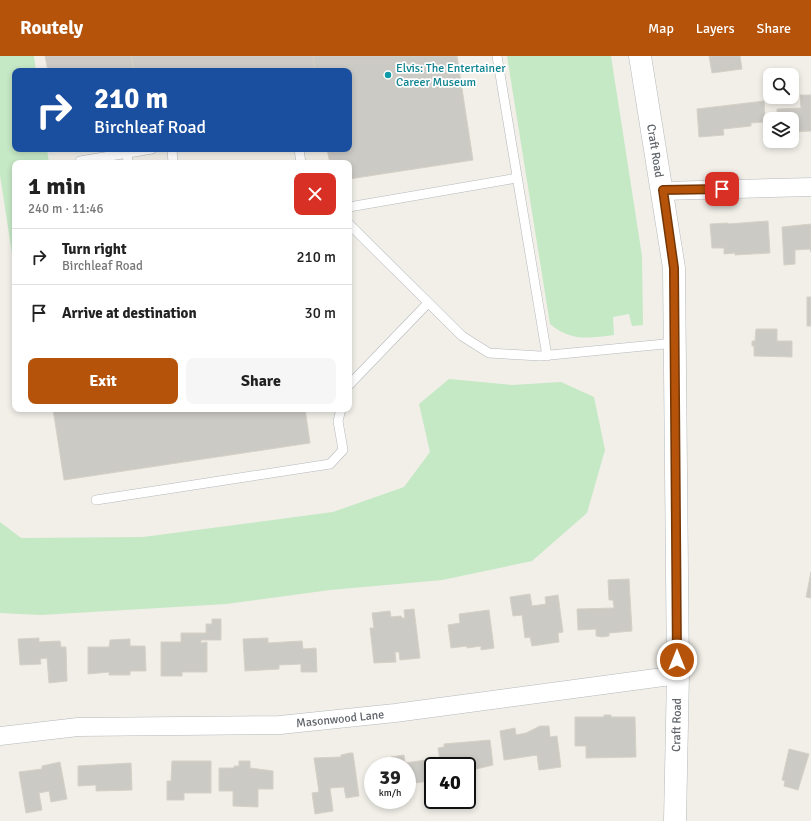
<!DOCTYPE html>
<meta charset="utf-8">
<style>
body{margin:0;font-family:Signika,sans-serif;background:#f6f6f6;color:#222;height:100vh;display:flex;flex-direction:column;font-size:15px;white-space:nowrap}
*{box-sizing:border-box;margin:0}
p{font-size:13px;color:#767676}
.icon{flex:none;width:22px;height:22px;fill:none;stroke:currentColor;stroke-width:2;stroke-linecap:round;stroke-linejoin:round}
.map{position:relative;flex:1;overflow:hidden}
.drawer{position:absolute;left:12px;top:104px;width:340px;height:252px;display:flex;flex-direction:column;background:#fff;border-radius:8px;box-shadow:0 2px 6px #0003}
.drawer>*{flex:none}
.guide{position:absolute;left:12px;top:12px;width:340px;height:84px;border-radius:8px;box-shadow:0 2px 6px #0003;background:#1a4fa0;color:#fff;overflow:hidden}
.controls{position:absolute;left:763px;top:12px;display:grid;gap:8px}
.controls a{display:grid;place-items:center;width:36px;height:36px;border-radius:8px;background:#fff;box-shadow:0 2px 6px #0003;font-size:20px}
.speed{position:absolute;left:364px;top:701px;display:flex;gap:8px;font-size:20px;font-weight:700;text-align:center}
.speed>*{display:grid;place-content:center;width:52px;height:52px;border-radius:50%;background:#fff;box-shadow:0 2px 6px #0003;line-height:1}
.speed small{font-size:10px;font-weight:400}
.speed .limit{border:2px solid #111;border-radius:6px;background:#fff;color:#111}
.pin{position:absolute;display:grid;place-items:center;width:34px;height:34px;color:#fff;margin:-17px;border-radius:8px;box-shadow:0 2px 6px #0006}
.me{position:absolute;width:44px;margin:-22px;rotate:0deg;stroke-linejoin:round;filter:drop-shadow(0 0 3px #0008)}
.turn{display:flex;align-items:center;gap:14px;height:84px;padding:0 16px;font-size:18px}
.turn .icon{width:52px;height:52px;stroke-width:2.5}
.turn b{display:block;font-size:28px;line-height:34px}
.round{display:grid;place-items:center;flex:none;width:42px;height:42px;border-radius:8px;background:#f6f6f6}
.head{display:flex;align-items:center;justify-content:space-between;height:68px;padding:0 16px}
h1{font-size:24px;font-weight:800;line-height:30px}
.primary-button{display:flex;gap:8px;margin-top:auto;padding:8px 16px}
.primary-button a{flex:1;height:46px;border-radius:8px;background:#b45309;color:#fff;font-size:16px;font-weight:800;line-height:46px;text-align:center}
.primary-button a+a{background:#f6f6f6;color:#222}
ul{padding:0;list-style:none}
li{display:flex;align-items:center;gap:12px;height:56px;padding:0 16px;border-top:1px solid #e0e0e0}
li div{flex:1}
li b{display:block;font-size:15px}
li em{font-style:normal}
header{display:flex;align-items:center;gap:24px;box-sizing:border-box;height:56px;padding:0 20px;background:#b45309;color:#fff}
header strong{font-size:19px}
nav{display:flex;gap:22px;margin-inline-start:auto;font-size:14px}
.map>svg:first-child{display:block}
.green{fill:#c5e8c5}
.building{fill:#cccac5;stroke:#d6d1c6}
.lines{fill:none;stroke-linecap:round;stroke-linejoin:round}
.service-casing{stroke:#b5b8bc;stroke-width:10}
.minor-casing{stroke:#b5b8bc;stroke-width:19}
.tertiary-casing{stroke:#b5b8bc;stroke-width:23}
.service{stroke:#fff;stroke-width:9}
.minor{stroke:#fff;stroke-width:18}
.tertiary{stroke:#fff;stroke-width:22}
.route-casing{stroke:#753606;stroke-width:10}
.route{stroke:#b45309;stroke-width:7}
.culture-dot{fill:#0f9aa8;stroke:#fff;stroke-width:1.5}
.labels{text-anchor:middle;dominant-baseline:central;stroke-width:3.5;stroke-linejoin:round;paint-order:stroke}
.culture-label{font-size:12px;fill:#0d838f;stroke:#fff;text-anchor:start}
.street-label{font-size:12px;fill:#5f6368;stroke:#fff}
</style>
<header>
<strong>Routely</strong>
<nav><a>Map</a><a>Layers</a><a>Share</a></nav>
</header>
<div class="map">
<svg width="811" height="765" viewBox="0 0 811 765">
<rect width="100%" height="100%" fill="#f1efe8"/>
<g class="green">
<polygon points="0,0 34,0 36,15 15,15 15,93 47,93 49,107 15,107 15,217 0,119"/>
<path d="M507,0H611L642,200L643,269L632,270L629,258L613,261L614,279C588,282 572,286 550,268Z"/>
<polygon points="449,323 512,329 561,326 594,341 605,394 587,457 532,505 442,524 330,534 226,548 41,559 0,557 0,466 21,482 143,481 333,456 404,431 430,396 419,348"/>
</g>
<g class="building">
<polygon points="45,0 131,0 134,15 48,15"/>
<polygon points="131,0 313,0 315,14 134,15"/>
<polygon points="313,0 457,0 473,104 349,123 349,107 330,107 327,93 349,93 349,15 315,15"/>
<polygon points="709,0 740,0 742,13 712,17"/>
<polygon points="800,39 811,39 811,75 792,76 792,63 777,63 777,53 801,52"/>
<polygon points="764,45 765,66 751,67 751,70 723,73 724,79 699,81 697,53"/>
<polygon points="768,165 770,197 735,199 735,197 724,198 724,192 712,192 710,168 728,167 728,168"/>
<polygon points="811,168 811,196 810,193 795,194 795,208 784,209 782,171"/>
<rect x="807" y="241" width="4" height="29"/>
<polygon points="756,273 777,273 777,285 792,285 792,301 754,300 754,290 752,290 752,285 755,285"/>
<polygon points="53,353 305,353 310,387 64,424"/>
<polygon points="811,516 811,542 806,541"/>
<polygon points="629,523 632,575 609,577 609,580 602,581 596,580 596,573 578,574 577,553 614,552 613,544 609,544 608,524"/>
<polygon points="530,538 532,550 546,548 545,541 558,539 563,576 558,577 559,586 532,590 530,581 525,582 522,559 513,560 510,541"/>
<polygon points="414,553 420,602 400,604 399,596 395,596 396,606 374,607 370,572 374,572 372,557 390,555 391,561 401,560 402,562 405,562 404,554"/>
<polygon points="489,554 494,592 481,594 481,590 467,592 467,590 451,592 448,569 460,567 459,558"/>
<polygon points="212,563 221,563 221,584 201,584 201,587 207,586 207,616 182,616 182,620 161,620 161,586 181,586 181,577 206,577 206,568 212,568"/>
<polygon points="39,582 39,586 60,585 61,591 66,591 67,625 49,627 47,602 40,603 41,608 20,609 18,583"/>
<polygon points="268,582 268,587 302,585 303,593 316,592 317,616 301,616 301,608 279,609 279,613 245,615 243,583"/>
<polygon points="129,583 130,583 130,590 145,590 146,615 130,615 130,619 109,619 109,616 88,618 88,591 109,591 110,584"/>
<polygon points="604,659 611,659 611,661 635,661 636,701 586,702 586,690 575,690 575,661 604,661"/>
<polygon points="540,670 549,670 550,681 557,680 561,711 539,714 537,699 504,704 500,675 515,672 516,679 526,677"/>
<polygon points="490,684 493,709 472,714 467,712 467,710 441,710 438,692 444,691 444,688"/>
<polygon points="789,693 809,698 798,734 784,730 785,725 782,724"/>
<polygon points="350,697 353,697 359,740 346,742 344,731 330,732 333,755 315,758 312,737 319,736 314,702 341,701 341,699"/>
<polygon points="404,699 405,707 426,704 429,725 408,728 407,732 407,710 378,710 392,708 391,701"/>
<polygon points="172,705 211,705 211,737 184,737 184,744 167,744 167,725 171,725"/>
<polygon points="239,705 250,705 250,712 273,715 273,733 258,733 258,751 233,750 233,735 219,735 219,712 234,712 234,710 239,710"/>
<polygon points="60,706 67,743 51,746 49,735 39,737 42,754 26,757 19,716 42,713 42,710"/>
<polygon points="131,707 132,734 96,735 96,729 78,730 78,710"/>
</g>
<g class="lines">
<g class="service-casing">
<g id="service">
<polyline points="497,0 547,300"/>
<polyline points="172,93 173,107"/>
<polyline points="299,93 301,107"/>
<polyline points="127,97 128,107"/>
<polyline points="81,107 80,105 152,93"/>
<polyline points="349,151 517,122"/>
<polyline points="349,168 462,280 489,297 540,300 675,287"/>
<polyline points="349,329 428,247"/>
<polyline points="96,444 330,408 343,394 338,365 341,353"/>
</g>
</g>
<g class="minor-casing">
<g id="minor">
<polyline points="663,135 811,131"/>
<path id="s1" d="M0,680L78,671L280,669L395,657L678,619"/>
</g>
</g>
<g class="tertiary-casing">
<g id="tertiary">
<path id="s2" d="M640,0L674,212L678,619L675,765"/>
</g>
</g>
<use href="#service" class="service"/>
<use href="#minor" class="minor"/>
<use href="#tertiary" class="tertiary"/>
</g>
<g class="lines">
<g class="route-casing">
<polyline id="route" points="677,604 674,212 663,134 722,133"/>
</g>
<use href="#route" class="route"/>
</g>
<circle class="culture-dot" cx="388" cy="19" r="4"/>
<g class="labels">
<g class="culture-label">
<text x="396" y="12">Elvis: The Entertainer<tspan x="396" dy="14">Career Museum</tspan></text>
</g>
<g class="street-label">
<text stroke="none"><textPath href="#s2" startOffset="96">Craft Road</textPath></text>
<text stroke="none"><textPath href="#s1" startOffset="341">Masonwood Lane</textPath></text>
<text transform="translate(677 669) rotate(-89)">Craft Road</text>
</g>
</g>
</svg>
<div class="controls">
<a><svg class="icon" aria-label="search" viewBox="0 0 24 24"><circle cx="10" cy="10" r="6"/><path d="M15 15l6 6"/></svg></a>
<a><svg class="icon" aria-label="layers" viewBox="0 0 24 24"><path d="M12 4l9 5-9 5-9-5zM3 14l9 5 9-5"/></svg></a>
</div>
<div class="speed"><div>39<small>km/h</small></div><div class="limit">40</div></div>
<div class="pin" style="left:722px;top:133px;background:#d93025"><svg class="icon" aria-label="arrive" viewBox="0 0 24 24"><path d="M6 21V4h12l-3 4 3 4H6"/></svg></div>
<svg class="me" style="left:677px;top:604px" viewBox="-20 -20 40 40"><circle r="17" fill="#b45309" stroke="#fff" stroke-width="3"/><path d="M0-11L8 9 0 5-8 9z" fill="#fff"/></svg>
<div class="guide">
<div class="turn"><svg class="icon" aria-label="right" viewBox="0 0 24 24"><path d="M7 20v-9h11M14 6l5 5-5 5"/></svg><div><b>210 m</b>Birchleaf Road</div></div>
</div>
<section class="drawer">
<div class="head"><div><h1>1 min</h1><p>240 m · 11:46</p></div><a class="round" style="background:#d93025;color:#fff"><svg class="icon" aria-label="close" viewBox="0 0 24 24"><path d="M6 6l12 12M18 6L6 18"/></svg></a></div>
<ul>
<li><svg class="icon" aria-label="right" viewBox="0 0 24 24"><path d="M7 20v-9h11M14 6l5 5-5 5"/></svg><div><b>Turn right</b><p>Birchleaf Road</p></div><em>210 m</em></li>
<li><svg class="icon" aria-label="arrive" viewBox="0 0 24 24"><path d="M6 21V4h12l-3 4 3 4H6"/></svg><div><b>Arrive at destination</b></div><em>30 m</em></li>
</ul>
<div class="primary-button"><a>Exit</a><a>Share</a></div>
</section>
</div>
